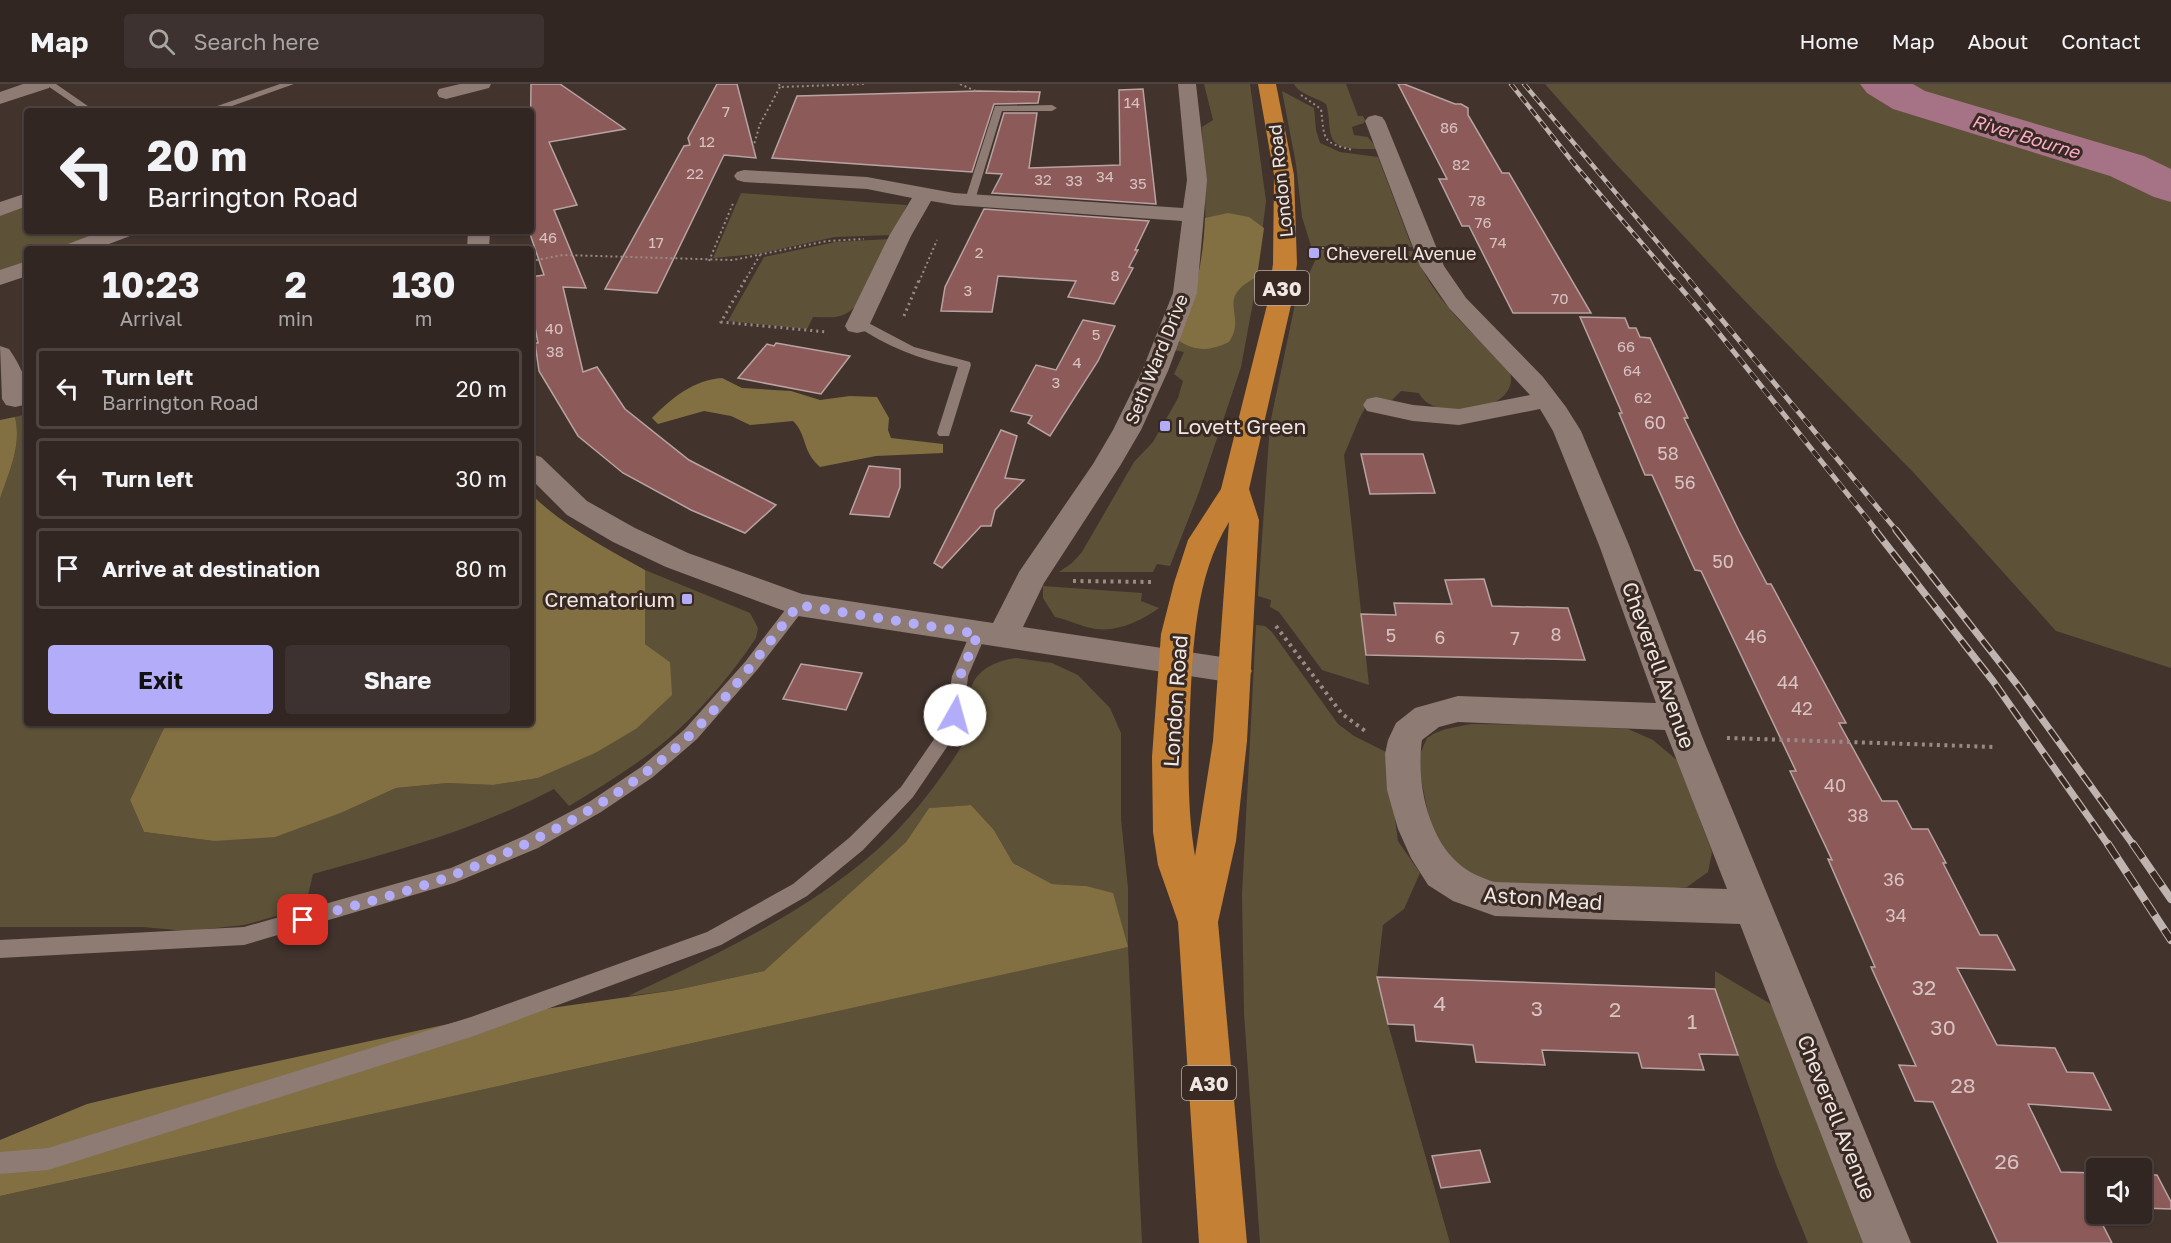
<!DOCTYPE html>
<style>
body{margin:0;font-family:"Golos Text",sans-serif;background:#3d322f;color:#f1f3f6;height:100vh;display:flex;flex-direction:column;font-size:22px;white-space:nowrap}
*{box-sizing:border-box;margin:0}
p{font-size:20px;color:#a8a5a5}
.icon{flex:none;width:33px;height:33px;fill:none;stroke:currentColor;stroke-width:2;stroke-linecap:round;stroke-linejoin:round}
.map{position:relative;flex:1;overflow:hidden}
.panel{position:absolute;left:24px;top:162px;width:510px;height:480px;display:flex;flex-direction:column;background:#322622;border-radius:6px;box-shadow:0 2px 4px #0004,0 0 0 2px #4d4340}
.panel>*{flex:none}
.banner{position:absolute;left:24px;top:24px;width:510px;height:126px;border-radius:6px;box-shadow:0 2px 4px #0004,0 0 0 2px #4d4340;background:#322622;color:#f1f3f6;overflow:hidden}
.controls{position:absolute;left:2086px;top:1074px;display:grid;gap:12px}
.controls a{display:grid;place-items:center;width:66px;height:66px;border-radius:6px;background:#322622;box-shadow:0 2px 4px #0004,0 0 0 2px #4d4340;font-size:30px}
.pin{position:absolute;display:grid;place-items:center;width:51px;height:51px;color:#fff;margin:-26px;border-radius:12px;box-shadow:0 3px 9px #0006}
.me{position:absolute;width:66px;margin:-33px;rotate:7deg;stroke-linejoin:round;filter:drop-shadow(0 0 4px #0008)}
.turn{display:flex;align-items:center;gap:21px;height:126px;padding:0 24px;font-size:27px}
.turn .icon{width:78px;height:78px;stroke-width:2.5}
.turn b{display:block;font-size:42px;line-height:51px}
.eta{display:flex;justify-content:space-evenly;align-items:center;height:102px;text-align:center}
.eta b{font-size:36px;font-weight:700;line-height:42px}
.primary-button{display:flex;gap:12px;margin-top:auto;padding:12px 24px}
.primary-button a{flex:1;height:69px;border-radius:6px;background:#b3adf9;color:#111;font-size:24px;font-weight:700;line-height:69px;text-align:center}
.primary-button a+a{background:#3d322f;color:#f1f3f6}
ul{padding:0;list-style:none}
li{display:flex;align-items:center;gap:18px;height:81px;margin:0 12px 9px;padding:0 12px;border:3px solid #4d4340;border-radius:6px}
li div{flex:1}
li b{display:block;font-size:22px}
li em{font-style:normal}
header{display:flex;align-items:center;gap:36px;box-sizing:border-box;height:84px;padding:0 30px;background:#322622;border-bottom:2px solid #4d4340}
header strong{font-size:28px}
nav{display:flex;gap:33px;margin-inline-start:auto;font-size:21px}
.search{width:420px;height:54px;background:#3d322f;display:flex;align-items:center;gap:15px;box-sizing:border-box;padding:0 21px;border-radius:6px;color:#a8a5a5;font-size:22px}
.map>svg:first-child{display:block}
.green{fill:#5d5237}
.forest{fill:#827043}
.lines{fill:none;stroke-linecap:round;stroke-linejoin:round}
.river{fill:#a57385;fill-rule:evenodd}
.building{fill:#8d5a5a;stroke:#b8a3a2;stroke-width:1.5}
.path-far2{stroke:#988b86;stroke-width:2;stroke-dasharray:2 3;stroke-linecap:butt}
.path-far1{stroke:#988b86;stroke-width:3;stroke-dasharray:2 4;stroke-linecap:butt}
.path{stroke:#988b86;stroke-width:4;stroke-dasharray:3 4.5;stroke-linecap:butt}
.lane{fill:#8d7b74;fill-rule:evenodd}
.street{fill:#8d7b74;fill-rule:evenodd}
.highway{fill:#c48034;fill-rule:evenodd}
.rail-far3-casing{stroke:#c0b4b0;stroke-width:4.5}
.rail-far2-casing{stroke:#c0b4b0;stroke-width:5}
.rail-far1-casing{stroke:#c0b4b0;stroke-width:7}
.rail-casing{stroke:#c0b4b0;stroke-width:8}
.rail-far3{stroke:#382923;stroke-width:3;stroke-dasharray:8;stroke-linecap:butt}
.rail-far2{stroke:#382923;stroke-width:4;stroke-dasharray:10;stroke-linecap:butt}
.rail-far1{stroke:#382923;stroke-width:4.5;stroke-dasharray:14;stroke-linecap:butt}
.rail{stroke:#382923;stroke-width:6;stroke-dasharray:17;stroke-linecap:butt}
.route{stroke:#b3adf9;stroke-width:10;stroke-dasharray:0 18}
.poi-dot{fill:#b3adf9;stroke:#382923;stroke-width:2}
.labels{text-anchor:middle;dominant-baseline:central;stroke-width:6;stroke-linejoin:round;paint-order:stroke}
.far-number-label{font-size:15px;fill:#d7c3c0}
.far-water-label{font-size:18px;font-style:italic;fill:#fbaeca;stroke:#382923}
.far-street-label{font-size:18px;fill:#f0e6e2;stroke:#382923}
.far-poi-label{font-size:18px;fill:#f0e6e2;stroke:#382923;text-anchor:start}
.number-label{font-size:18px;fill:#d7c3c0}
.shield{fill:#382923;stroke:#b9ada9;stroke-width:1.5}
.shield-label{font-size:20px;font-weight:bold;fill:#f0e6e2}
.poi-label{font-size:21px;fill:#f0e6e2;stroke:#382923;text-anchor:start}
.street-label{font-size:21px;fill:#f0e6e2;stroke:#382923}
.near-number-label{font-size:21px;fill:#d7c3c0}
</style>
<header>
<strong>Map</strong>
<div class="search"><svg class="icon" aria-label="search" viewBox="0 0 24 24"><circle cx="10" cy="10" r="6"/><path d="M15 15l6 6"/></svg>Search here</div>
<nav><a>Home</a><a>Map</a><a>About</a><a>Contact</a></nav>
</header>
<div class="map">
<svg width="2171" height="1159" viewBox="0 0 2171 1159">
<rect width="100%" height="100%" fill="#42332d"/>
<g class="green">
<path d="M1204,0H1250L1266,117L1254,213L1241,283L1199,408L1170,482L1157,480L1153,488H1059L1072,479L1082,468L1134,378L1153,358L1178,314L1183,297L1174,290L1184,268L1174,266C1180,250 1188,234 1193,218C1212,163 1204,100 1202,43L1213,36Z"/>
<path d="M1294,0H1346L1358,32H1363L1365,36L1364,39L1352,43L1354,51L1368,53L1377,65C1365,65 1337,67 1332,54C1328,44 1330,31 1326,20C1316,13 1300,11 1294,0Z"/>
<polygon points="1545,0 2171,0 2171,584 2056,547 1914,389 1742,214 1614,78"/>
<polygon points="1282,7 1314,24 1316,46 1320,59 1340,68 1378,73 1412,163 1311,162 1302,133 1296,80"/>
<polygon points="741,109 907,121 892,151 835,153 757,170 713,174"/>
<polygon points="27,118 27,147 105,147 60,165 27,165 27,178 0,188 0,128"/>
<path d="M890,155C881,173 864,221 847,229C837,235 825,233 813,233L807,245L728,237L764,173L835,158Z"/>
<path d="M1320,166L1414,167C1426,199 1448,225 1472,249C1482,258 1507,276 1510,288C1522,328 1433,340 1419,309L1401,307L1392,316L1371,314L1360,333L1344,371L1369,601L1322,586L1279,528L1270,523L1271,516L1258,512L1270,340L1295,220Z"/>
<path d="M27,330V639H168L163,646L130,716L144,748L214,757L343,728L396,704L448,699L493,701L538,694L595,668L636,645L670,578L645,560V486L750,529L758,544L756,554C734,587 708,618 679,645C647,675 607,699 569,722L554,705C478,745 396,767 313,790L305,824L244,841L187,847L143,843H0V415C9,387 22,362 15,333Z"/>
<path d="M1043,502L1142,509L1141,517L1159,524C1142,536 1119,548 1096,545C1082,543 1069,536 1055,533L1043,514Z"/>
<polygon points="1256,541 1265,542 1272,548 1338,640 1354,652 1386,668 1398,757 1420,789 1404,825 1383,841 1377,893 1388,940 1450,1159 1260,1159 1244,929 1242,811"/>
<path d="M1016,574L1052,579L1078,591L1110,624L1121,649V735L1128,804V863L1142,1159H0V1112L1127,863L1086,802L1052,800L1013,779L994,746L971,721L929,724L906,758L764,887L676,906L628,912C714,872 806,829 878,765C907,739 932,707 954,674C962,662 970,648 972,633C973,623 969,611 972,601C979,584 999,576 1016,574Z"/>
<polygon points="1471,640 1556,641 1628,645 1653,656 1678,677 1712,768 1708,788 1687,803 1670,804 1515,803 1481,796 1450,775 1431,744 1418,679 1420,670 1427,654 1435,649 1446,645"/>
<polygon points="1715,887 1781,926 1869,1159 1808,1159 1777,1083 1715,905"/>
</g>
<g class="forest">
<path d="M1228,129L1249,133L1264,144L1257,193C1213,215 1248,230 1229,258C1211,267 1195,268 1178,256C1195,213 1203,180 1205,134Z"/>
<path d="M722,294L742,304L791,307L820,316L850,312L877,313L889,334L888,346L891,354L943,360V369L876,372L820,383C801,366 808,352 793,337L750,341L731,332L704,327L658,340L652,334C672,314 693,296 722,294Z"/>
<path d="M15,333C22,362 9,387 0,415V336Z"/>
<path d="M531,410C563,442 606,464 645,486V560L670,578L672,611L636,645L595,669L538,694L493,701L448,699L396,704L343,728L275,753L214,757L144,748L130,716L163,646L168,639H531Z"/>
<polygon points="971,721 994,746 1013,779 1052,800 1086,802 1113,809 1128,863 0,1112 0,1056 87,1020 149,1005 462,937 676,906 764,887 906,758 929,724"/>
</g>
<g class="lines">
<polygon class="river" points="1860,0 1913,0 1925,7 2144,72 2171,85 2171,118 2154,113 2110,92 1893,25 1867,9"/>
</g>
<g class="building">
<polygon points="531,0 560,0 625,45 549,58 577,121 554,126 586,204 563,203 583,288 597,283 625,325 689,376 776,421 745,449 691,426 623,389 578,352 539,287 535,259 538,259 531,222 531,193 544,191 529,147"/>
<polygon points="717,0 737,0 756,74 724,71 657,209 605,205 684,62 690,61 688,54"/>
<polygon points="1398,0 1404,0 1455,20 1461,20 1468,24 1468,31 1502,89 1509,89 1591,229 1513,229 1469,142 1462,142 1439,95 1447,95"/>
<polygon points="1143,5 1156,120 992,109 1002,90 986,89 1004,29 1037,29 1029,84 1120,81 1119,6"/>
<polygon points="979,7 1040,8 1038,19 994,20 972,88 772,74 797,12"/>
<polygon points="984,125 1149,137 1135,166 1138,166 1129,183 1133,184 1114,220 1068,213 1076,197 998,192 992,228 941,227 945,203"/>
<polygon points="1580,233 1625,234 1629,244 1636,244 1640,253 1650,254 1688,334 1684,334 1739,447 1767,500 1771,500 1846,639 1839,639 1882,717 1897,717 1912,745 1928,745 1946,779 1943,779 1980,851 1997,851 2015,886 1957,884 1997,961 2055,964 2067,988 2093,989 2111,1026 2028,1020 2061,1088 2097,1089 2097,1122 2093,1122 2112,1159 1998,1159 1933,1018 1915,1017 1899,981 1916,982 1871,883 1875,883 1828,775 1832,776 1790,687 1796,687 1701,487 1695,486 1652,391 1645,391 1619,329 1622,329"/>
<polygon points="1083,236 1115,242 1098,277 1050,352 1028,339 1032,332 1011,327 1036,281 1056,286"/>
<polygon points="776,259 850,272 821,310 738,294 767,260 774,262"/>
<polygon points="1001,346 1017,352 1005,394 1024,396 995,426 991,442 981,442 942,484 934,479"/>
<polygon points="1361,370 1423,370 1435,409 1370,410"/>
<polygon points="869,382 900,385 900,403 889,433 850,430"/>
<polygon points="1484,495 1492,522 1568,524 1585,576 1366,571 1361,530 1396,531 1394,519 1452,520 1445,496"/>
<polygon points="801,580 862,589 846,626 783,615"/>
<polygon points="1377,893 1715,905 1738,971 1699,970 1704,986 1642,984 1638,969 1542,966 1545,981 1476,978 1473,961 1416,957 1414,941 1388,940"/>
<polygon points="1480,1066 1490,1098 1441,1104 1432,1072"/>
<polygon points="2142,1091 2157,1091 2171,1118 2171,1125 2142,1124"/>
</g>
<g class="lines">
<g class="path-far2">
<polyline points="779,0 780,3 864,0"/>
<polyline points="960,0 978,8"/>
<path d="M1301,11L1321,25C1325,57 1321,58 1353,66"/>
<polyline points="753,64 760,40 780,3"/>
<polyline points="1317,164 1390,165"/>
<polyline points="531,177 563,171 733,176 827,157 864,155"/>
<polyline points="709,177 734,117"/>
<polyline points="744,198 760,171"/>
<polyline points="919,198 937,156"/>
</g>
<g class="path-far1">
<polyline points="745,196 721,238 827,248"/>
<polyline points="904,232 919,196"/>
</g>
<g class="path">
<polyline points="1073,497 1152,498"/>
<polyline points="1276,542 1342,630 1368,649"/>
<polyline points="1727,654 1996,663"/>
</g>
<g class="lane">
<polygon points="45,0 56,0 95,27 84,27"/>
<polygon points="280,0 294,0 218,27 203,27"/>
<polygon points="995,22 1052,21 1057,24 1052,27 1002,27 975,116 974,118 966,118 965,116"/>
<path d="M859,234L914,263L970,278L971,281L949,352H939L937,349L958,283C920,276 886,262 855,241V235Z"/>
<polygon points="798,515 804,517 806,521 804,525 757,586 697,655 653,693 601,728 538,764 454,799 244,861 0,874 0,856 244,843 451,784 524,752 589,718 641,683 685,645 745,578 792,517"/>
<polygon points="978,544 984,546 986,550 968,592 964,631 955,651 913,713 863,766 807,812 721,861 471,953 48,1086 0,1090 0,1068 48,1064 471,933 707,848 793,800 849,754 901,703 939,648 946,631 952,592 970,550 972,546"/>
</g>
<g class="street">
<polygon points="23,0 51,0 49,4 0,20 0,8"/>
<polygon points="460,0 491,0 489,4 446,15 439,13 437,9 439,5"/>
<polygon points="1178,0 1196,0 1207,96 1197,209 1168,287 1141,346 1120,382 1044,499 1023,543 1235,575 1247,578 1252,587 1247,596 1235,599 798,532 666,483 613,458 567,431 531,395 531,370 541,373 587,417 635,444 688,469 802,510 993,539 1019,488 1093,380 1113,346 1142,287 1173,209 1182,137 954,121 931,117 911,152 869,242 866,247 857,249 848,247 845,242 889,152 912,114 867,105 744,98 737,96 734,92 737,88 744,86 867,93 954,109 1183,124 1187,96"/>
<path d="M1375,31L1382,33L1385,37L1444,182L1466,214L1543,293L1566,323L1581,347L1629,461L1702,652L1911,1159H1863L1740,840L1495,832L1453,817L1428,801L1411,774L1398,745L1387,706L1385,670L1388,656L1396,639L1415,624L1458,612L1656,619L1599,461L1553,347L1540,325L1459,341L1413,337L1367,327L1363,321L1367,315L1376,313L1413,321L1459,325L1530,311L1449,224L1420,182L1365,37L1368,33ZM1458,638L1665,646L1727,805L1495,798C1481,794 1468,788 1458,779C1427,752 1416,695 1422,656L1439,643Z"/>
<polygon points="27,109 27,122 0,132 0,118"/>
<polygon points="102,147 133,147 130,152 96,165 65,165 68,160"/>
<polygon points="468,147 490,147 489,165 467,165"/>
<polygon points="27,177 27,192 0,201 0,186"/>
<path d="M0,262L9,265C18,278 34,305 24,321L15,323L6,321L2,315Z"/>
</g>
<path class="highway" d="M1258,0H1276L1294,91L1297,180L1291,221L1249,405L1259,436L1247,657L1236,757L1218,838L1247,1159H1199L1178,838L1158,781L1153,748L1152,673L1161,550L1174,499L1188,456L1221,405L1267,221L1273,180L1274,91ZM1229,438L1213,657L1195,772C1187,724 1188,674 1190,625C1193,562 1195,493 1229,438Z"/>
<g class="rail-far3-casing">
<g id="rail-far3">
<polyline points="1511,0 1575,81 1675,198"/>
<polyline points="1524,0 1691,198"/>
</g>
</g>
<g class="rail-far2-casing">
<g id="rail-far2">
<polyline points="1674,196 1718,248 1877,447"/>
<polyline points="1689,196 1897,447"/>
</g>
</g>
<g class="rail-far1-casing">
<g id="rail-far1">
<polyline points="1875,446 1993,597 2109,762"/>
<polyline points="1896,446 2019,603 2134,762"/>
</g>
</g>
<g class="rail-casing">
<g id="rail">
<polyline points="2108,760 2171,856"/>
<polyline points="2133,760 2171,815"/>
</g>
</g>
<use href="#rail-far3" class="rail-far3"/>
<use href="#rail-far2" class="rail-far2"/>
<use href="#rail-far1" class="rail-far1"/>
<use href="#rail" class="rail"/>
</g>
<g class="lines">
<path class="route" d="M303,836C354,821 407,809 456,790C540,757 624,714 690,651C730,612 764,565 798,521L978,550L960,592L955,631"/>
</g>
<g class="poi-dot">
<rect x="1308" y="163" width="12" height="12" rx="3"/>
<rect x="1159" y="336" width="12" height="12" rx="3"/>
<rect x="681" y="509" width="12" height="12" rx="3"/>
</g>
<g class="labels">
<g class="far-number-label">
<text x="1132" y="18">14</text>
<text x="726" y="27">7</text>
<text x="1449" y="43">86</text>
<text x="707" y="57">12</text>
<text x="1461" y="80">82</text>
<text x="695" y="89">22</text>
<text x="1105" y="92">34</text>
<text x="1043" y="95">32</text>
<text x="1074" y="96">33</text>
<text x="1138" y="99">35</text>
<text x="1477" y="116">78</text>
<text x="1483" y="138">76</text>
<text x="548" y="153">46</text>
<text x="656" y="158">17</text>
<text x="1498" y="158">74</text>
<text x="979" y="168">2</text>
<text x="1115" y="191">8</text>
<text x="968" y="206">3</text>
<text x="1560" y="214">70</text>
<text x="554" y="244">40</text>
<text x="1096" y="250">5</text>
<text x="1626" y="262">66</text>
<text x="555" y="267">38</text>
<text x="1077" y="278">4</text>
<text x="1632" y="286">64</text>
<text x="1056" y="298">3</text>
<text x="1643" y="313">62</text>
</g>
<g class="far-water-label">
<text transform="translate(2026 52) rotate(17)">River Bourne</text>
</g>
<g class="far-street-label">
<text transform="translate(1280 97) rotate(-96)">London Road</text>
<text transform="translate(1156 275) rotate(-68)">Seth Ward Drive</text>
</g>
<g class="far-poi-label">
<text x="1326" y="169">Cheverell Avenue</text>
</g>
<g class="number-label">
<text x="1655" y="338">60</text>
<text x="1668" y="369">58</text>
<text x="1685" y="398">56</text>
<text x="1723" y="477">50</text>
<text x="1556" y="550">8</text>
<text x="1391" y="551">5</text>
<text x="1756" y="552">46</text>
<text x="1440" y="553">6</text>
<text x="1515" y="554">7</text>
<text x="1788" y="598">44</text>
<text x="1802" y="624">42</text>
<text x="1835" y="701">40</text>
<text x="1858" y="731">38</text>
<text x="1894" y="795">36</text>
<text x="1896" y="831">34</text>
</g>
<g class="shield">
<rect x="1255" y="187" width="54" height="34" rx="4.5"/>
<rect x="1182" y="982" width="54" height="34" rx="4.5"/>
</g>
<g class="shield-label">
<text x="1282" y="204">A30</text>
<text x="1209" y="999">A30</text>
</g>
<g class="poi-label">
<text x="1177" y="342">Lovett Green</text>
<text x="675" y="515" text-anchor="end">Crematorium</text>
</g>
<g class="street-label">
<text transform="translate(1659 581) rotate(70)">Cheverell Avenue</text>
<text transform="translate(1175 617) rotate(-86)">London Road</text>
<text transform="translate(1543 814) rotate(4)">Aston Mead</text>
<text transform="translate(1837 1033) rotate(68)">Cheverell Avenue</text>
</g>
<g class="near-number-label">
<text x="1924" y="903">32</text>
<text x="1440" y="919">4</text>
<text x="1537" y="924">3</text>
<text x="1615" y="925">2</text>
<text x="1692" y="937">1</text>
<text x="1943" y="943">30</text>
<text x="1963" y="1001">28</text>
<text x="2007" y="1077">26</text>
</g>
</g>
</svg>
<div class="controls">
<a><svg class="icon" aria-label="sound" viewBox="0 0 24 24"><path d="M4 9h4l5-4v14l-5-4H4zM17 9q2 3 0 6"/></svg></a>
</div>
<div class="pin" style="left:303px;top:836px;background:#d93025"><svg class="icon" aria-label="arrive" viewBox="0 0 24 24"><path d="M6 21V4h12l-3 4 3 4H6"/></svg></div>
<svg class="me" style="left:955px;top:631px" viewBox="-20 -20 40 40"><circle r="19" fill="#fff"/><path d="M0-13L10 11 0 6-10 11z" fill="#b3adf9"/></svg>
<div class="banner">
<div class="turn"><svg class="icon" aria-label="left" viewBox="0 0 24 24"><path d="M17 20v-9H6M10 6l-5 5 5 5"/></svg><div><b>20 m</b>Barrington Road</div></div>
</div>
<section class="panel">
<div class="eta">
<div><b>10:23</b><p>Arrival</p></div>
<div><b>2</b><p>min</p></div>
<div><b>130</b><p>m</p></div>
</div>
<ul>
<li><svg class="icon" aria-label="left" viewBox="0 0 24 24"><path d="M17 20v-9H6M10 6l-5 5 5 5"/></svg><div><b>Turn left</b><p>Barrington Road</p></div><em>20 m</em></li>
<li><svg class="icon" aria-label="left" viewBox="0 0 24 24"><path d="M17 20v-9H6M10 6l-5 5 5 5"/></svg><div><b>Turn left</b></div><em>30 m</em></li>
<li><svg class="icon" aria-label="arrive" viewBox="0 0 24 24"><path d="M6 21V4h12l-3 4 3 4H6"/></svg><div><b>Arrive at destination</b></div><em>80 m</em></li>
</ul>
<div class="primary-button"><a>Exit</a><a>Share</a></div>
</section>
</div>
